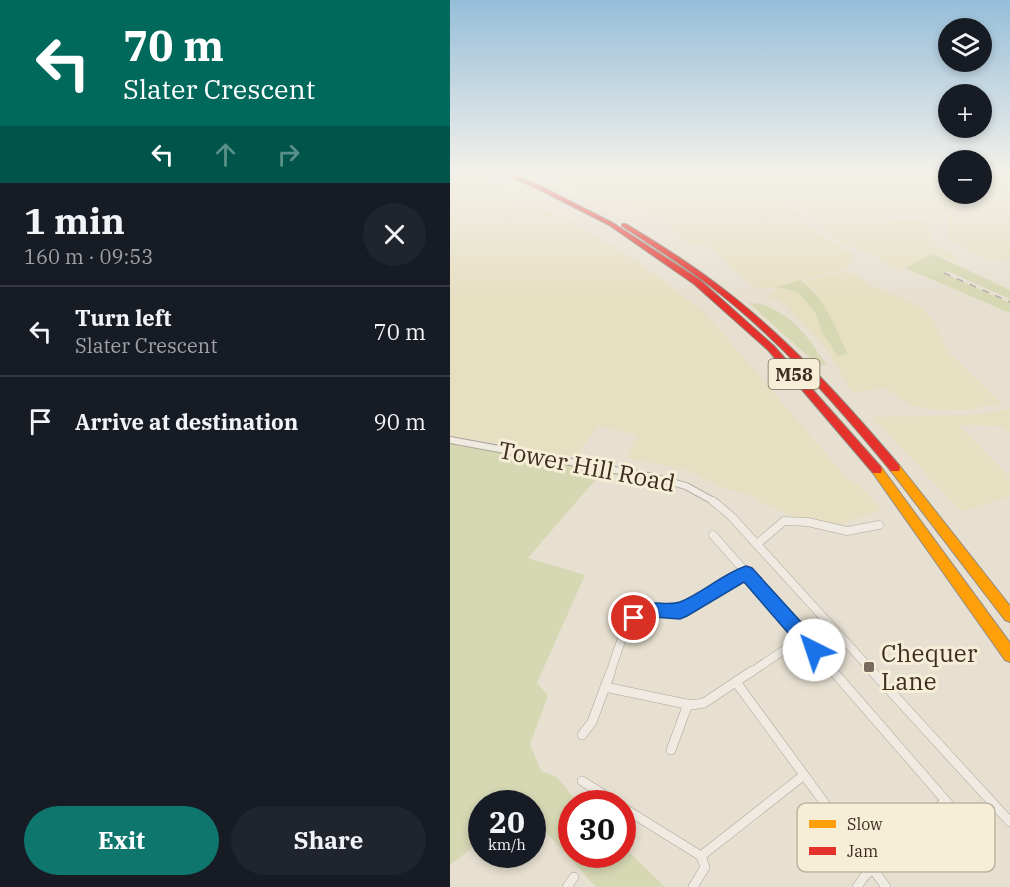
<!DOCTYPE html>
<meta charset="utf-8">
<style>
body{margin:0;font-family:"IBM Plex Serif",serif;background:#20242c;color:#f1f3f6;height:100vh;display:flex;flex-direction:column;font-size:22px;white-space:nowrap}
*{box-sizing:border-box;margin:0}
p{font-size:20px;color:#9ea1a6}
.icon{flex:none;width:33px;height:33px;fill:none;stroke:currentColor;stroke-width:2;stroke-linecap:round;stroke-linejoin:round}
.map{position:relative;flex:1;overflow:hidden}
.sheet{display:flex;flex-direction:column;background:#171b24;width:450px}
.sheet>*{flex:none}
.top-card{background:#00695c;color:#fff;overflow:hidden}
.fabs{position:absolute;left:488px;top:18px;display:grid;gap:12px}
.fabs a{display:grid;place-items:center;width:54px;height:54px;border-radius:50%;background:#171b24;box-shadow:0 3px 9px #0003;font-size:30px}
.speed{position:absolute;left:18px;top:790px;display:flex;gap:12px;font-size:30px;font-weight:700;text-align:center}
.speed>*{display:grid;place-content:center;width:78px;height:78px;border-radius:50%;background:#171b24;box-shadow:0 3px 9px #0003;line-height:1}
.speed small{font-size:15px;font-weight:400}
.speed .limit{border:9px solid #d22;background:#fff;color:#111}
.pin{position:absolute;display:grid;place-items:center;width:51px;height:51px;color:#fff;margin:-26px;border:3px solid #fff;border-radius:50%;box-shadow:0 2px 6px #0007}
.me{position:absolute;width:66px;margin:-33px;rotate:319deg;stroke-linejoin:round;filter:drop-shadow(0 0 4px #0008)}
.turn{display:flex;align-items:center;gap:21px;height:126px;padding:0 24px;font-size:27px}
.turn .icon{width:78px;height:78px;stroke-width:2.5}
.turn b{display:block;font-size:42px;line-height:51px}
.lanes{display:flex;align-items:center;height:57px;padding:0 24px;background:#0003;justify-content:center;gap:30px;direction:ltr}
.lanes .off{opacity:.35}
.round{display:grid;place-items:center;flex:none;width:63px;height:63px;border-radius:32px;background:#20242c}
.summary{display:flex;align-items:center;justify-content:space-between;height:102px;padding:0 24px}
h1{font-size:36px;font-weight:700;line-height:45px}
.button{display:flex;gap:12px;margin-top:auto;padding:12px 24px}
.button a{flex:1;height:69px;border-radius:36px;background:#0f766e;color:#fff;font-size:24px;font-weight:700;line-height:69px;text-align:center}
.button a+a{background:#20242c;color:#f1f3f6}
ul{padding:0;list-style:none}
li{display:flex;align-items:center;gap:18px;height:90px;padding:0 24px;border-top:2px solid #363941}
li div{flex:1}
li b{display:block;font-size:22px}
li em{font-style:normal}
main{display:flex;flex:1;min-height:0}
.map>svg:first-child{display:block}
.farmland{fill:#e6dfc2}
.green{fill:#d6d7b3}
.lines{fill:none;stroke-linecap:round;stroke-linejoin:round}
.street-far2-casing{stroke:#ada599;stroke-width:8}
.street-far1-casing{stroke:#ada599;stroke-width:9}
.street-casing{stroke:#ada599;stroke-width:10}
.slow-casing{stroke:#928b80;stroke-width:2}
.jam-casing{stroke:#928b80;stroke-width:2}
.street-far2{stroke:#efebe3;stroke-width:6}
.street-far1{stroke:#efebe3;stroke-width:8}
.street{stroke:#efebe3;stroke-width:9}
.slow{fill:#ff9f0a;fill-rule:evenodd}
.jam{fill:#e5322d;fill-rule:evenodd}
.rail{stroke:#afaaa2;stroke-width:1.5;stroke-dasharray:7 7;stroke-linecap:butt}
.route{fill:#1a73e8;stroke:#114b97;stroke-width:1.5}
.poi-dot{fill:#786c5e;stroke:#f7eed8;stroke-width:2}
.labels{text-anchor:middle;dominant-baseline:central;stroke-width:6;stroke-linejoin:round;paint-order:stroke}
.shield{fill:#f7eed8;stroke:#756857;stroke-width:1.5}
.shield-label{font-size:18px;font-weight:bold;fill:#3d2e20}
.near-street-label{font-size:24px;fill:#3d2e20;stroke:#f7eed8}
.near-poi-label{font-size:24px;fill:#3d2e20;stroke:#f7eed8;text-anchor:start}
.key{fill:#f7eed8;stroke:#bfb4a1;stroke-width:1.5}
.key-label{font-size:16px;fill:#3d2e20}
</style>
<main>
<section class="sheet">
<div class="top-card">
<div class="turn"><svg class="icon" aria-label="left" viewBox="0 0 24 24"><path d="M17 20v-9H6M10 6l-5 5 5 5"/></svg><div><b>70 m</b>Slater Crescent</div></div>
<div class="lanes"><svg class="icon" aria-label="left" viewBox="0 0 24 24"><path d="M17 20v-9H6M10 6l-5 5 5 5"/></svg><svg class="icon off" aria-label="ahead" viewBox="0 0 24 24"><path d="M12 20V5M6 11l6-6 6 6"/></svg><svg class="icon off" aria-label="right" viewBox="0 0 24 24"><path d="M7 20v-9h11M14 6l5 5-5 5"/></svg></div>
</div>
<div class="summary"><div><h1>1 min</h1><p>160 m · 09:53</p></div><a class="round"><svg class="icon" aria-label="close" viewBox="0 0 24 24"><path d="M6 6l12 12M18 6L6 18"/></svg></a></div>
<ul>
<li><svg class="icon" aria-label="left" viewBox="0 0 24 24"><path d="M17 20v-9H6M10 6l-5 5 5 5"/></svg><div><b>Turn left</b><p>Slater Crescent</p></div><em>70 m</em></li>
<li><svg class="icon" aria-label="arrive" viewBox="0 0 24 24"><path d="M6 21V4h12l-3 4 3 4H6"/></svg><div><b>Arrive at destination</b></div><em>90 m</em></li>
</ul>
<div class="button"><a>Exit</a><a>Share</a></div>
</section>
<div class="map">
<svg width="560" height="887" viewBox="0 0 560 887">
<rect width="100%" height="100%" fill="#e7e0d1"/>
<g class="farmland">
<polygon points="0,174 31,174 60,200 116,218 187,261 254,312 399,480 409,485 431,510 388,525 346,517 308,501 309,498 270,487 237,470 177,458 187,435 148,426 126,457 0,435"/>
<polygon points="102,174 248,174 314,193 332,201 352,215 349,217 338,217 349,221 403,254 405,258 394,269 327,287 347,292 355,300 366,314 372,332 398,354 370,298 364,289 352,282 398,270 420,285 471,307 484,322 497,351 551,403 516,410 487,410 462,406 435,388 402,393 376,348 330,299 320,299 316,294 324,293 323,288 303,287 256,244 305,219 246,247 229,236 217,220 167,200 158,202"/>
<polygon points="258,174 498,174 498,194 531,194 531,174 560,174 560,191 506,207 497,214 393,219 366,216 324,194"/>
<polygon points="560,194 560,215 503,212 514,208"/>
<polygon points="503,216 560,217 560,260 532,258 496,237 499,217"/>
<polygon points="486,217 495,218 478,232 486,245 508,259 503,260 483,254 449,271 422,255 390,242 364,218 379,222"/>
<polygon points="560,409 560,433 552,426 509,425 560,478 560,497 511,511 422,417 524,415"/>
</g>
<g class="green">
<polygon points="483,254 560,290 560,299 497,271 493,273 560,303 560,313 455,268"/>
<path d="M350,280C376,298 384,327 398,354L388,356L372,332L366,314L355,300L347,292L326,287Z"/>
<path d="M299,303C323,303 346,322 360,341C366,349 370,357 377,364L369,366Z"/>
<polygon points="0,443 154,470 78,558 135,575 87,683 98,696 80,744 91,771 107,777 129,804 122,804 122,855 172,855 173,846 215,887 146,887 83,818 82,804 32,804 31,841 0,865"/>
</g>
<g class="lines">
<g class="street-far2-casing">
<polyline id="street-far2" points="0,440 203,477 236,486 265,502"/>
</g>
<g class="street-far1-casing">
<g id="street-far1">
<polyline points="263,501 281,516 424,673"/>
<polyline points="263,535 353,637 300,673"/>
<polyline points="307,544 334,521 358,522 397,531 429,525"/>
<polyline points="353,637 384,673"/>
<path d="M160,673C168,653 175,612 201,610C212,609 221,613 233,610C256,603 276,585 296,572"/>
</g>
</g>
<g class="street-casing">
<g id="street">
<polyline points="383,671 516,824"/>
<polyline points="422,671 560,822"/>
<polyline points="286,682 436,887"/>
<polyline points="155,687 161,671"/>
<polyline points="132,735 142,722 155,687 241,705 254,703 302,671"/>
<polyline points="221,750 238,704"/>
<polyline points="132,781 169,804"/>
<polyline points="172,807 251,856 354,775"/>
<polyline points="117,887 124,877"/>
<polyline points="243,887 255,867 251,856"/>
<polyline points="407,887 414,877 495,801"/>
</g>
</g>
<g class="slow-casing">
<g id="slow">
<polygon points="445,464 449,465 560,606 560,622 555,620 441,471 440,468"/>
<polygon points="427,466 431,467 560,643 560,662 555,660 423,473 422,470 423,467"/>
</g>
</g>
<g class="jam-casing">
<g id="jam">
<polygon points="53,174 61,174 90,186 163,223 250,280 324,346 431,467 432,470 431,473 423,473 318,350 244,284 159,225 86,188"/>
<path d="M172,224H176C206,242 236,261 264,282C334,334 393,399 449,465L450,468L449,471H441C386,404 328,338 259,285C231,264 201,245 172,226Z"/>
</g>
</g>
<use href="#street-far2" class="street-far2"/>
<use href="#street-far1" class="street-far1"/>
<use href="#street" class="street"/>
<use href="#slow" class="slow"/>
<use href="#jam" class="jam"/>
<polyline class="rail" points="494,273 560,302"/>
</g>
<linearGradient id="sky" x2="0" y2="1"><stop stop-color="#96bed9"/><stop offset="0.58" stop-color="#f4f1ea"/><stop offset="1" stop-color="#f4f1ea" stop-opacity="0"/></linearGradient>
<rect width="560" height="298" fill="url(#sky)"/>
<path class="route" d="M296,566L302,568L371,644L373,650L371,656L364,659L358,656L294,582L237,616L230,619L203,617L184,625L178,623L175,618C187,593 214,608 230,602C253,593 272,574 296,566Z"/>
<rect class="poi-dot" x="413" y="661" width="12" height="12" rx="3"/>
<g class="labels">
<rect class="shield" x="318.5" y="359" width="51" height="30" rx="4.5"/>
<g class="shield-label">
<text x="344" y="374">M58</text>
</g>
<g class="near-street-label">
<text transform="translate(137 466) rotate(11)">Tower Hill Road</text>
</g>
<g class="near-poi-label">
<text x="431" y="653">Chequer<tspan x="431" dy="28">Lane</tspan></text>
</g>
</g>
<rect x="347" y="803" width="198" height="69" rx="9" class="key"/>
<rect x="359" y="820" width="27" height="8" fill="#ff9f0a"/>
<rect x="359" y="847" width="27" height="8" fill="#e5322d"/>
<g class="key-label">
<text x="397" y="830">Slow</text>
<text x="397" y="857">Jam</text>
</g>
</svg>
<div class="fabs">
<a><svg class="icon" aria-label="layers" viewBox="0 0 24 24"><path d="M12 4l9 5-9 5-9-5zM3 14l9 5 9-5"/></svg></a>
<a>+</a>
<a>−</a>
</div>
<div class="speed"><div>20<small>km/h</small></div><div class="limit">30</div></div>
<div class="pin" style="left:184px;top:618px;background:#d93025"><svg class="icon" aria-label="arrive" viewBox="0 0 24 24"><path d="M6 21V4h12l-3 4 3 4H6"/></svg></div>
<svg class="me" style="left:364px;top:650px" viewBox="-20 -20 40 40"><circle r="19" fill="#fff"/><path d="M0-13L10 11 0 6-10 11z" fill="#1a73e8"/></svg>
</div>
</main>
